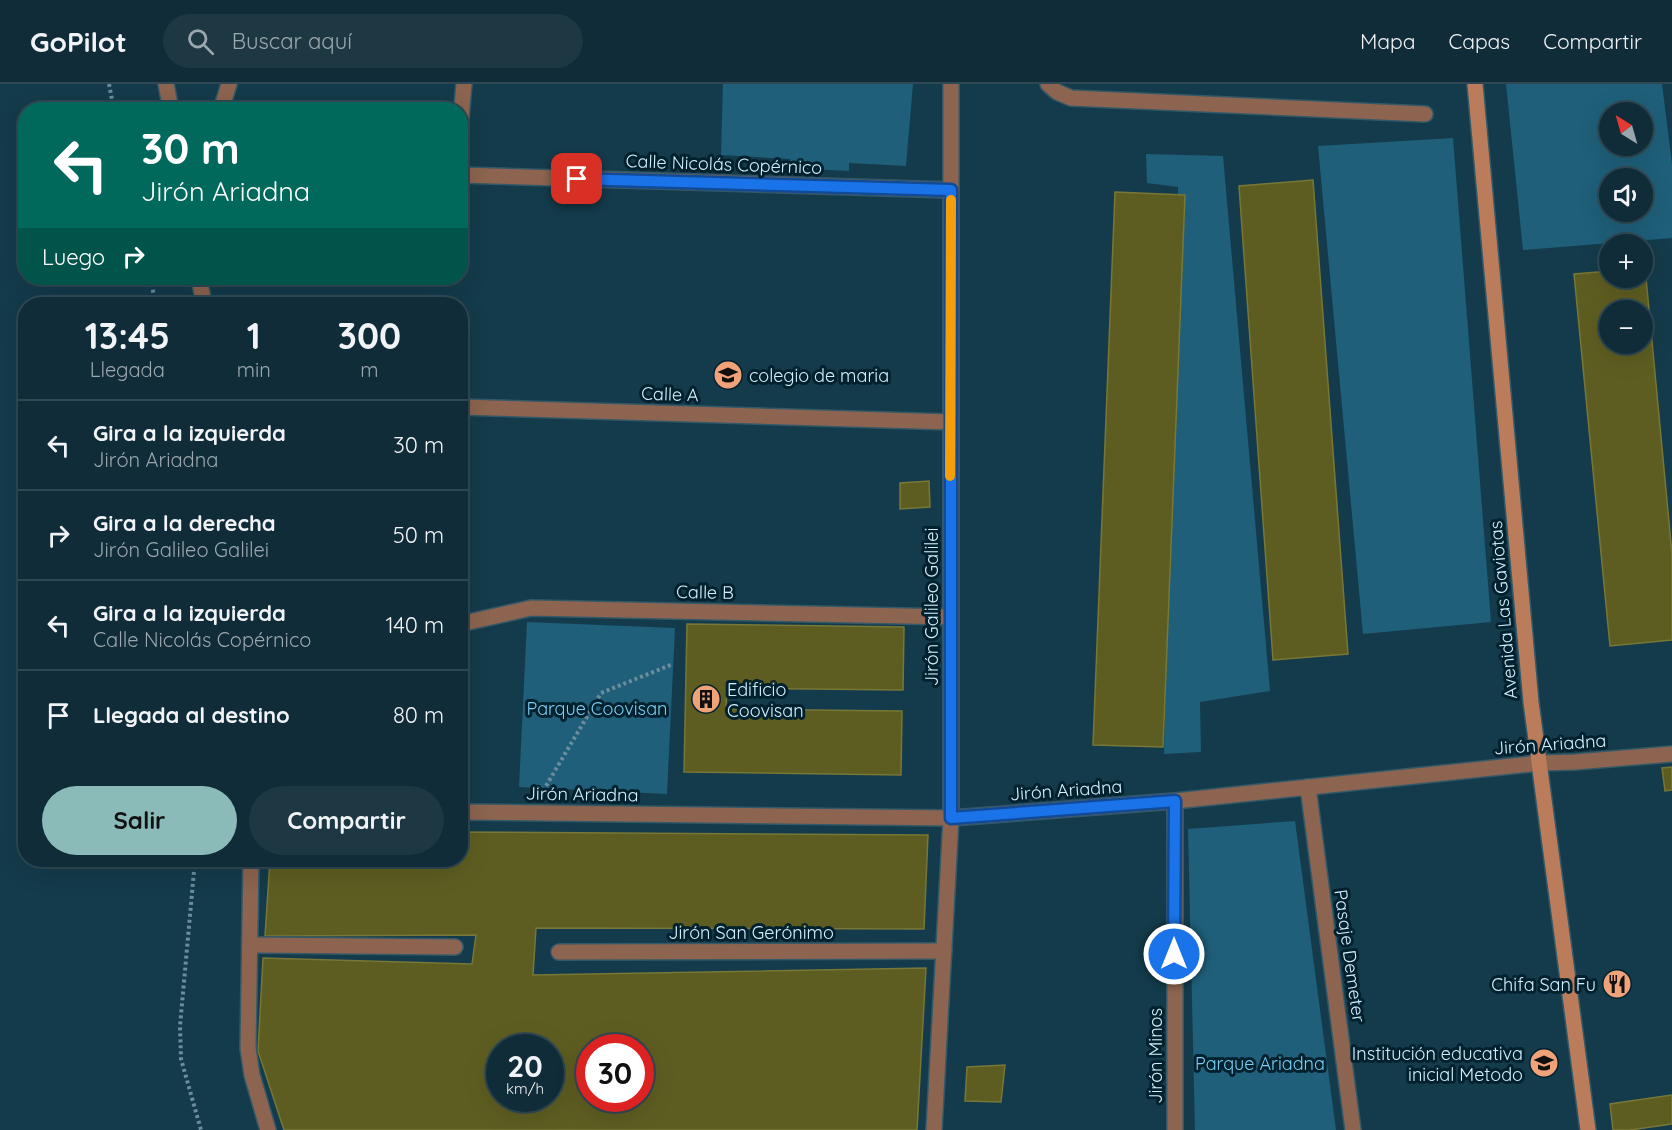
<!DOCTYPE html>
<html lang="es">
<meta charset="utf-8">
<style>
body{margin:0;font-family:Quicksand,sans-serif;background:#1d3843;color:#f1f3f6;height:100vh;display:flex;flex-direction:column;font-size:22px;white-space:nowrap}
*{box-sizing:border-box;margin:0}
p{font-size:20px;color:#9ba7ae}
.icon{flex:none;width:33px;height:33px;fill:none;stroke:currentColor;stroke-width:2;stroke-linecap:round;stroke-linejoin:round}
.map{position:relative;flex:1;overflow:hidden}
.side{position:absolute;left:18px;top:213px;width:450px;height:570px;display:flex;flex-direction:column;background:#0f2c38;border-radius:24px;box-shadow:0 6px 24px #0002,0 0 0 2px #2f4853}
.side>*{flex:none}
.guide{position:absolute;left:18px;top:18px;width:450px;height:183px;border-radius:24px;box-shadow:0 6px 24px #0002,0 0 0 2px #2f4853;background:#00695c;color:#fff;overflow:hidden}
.needle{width:39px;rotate:323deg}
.tools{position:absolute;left:1599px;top:18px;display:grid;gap:12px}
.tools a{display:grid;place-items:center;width:54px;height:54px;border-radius:50%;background:#0f2c38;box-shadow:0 6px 24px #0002,0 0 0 2px #2f4853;font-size:30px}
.speed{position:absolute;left:486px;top:950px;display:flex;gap:12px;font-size:30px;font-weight:700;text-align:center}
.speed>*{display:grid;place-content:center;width:78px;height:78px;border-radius:50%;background:#0f2c38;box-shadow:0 6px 24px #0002,0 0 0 2px #2f4853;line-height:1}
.speed small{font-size:15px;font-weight:400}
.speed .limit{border:9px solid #d22;background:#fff;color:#111}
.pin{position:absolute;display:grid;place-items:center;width:51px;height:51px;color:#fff;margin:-26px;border-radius:12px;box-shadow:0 3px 9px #0006}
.me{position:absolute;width:66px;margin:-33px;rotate:0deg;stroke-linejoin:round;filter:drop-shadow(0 0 4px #0008)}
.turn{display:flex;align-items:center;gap:21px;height:126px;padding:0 24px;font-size:27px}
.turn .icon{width:78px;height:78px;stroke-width:2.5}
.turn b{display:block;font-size:42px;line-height:51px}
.then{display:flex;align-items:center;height:57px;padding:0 24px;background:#0003;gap:12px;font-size:22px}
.eta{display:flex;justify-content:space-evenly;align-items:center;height:102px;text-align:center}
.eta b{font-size:36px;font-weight:700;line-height:42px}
.button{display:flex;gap:12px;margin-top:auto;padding:12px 24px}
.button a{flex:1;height:69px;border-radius:36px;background:#8bbbb9;color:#111;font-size:24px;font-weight:700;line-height:69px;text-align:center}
.button a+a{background:#1d3843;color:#f1f3f6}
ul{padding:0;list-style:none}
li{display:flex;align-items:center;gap:18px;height:90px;padding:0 24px;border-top:2px solid #2f4853}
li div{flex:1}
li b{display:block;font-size:22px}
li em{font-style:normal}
header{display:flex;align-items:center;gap:36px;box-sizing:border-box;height:84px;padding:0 30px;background:#0f2c38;border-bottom:2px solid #2f4853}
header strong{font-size:28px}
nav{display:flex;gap:33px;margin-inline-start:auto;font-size:21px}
.search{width:420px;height:54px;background:#1d3843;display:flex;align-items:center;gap:15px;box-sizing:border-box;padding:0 21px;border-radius:33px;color:#9ba7ae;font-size:22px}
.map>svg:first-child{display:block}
.green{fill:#1f5f79;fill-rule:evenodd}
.building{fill:#5e5d21;stroke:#777737;stroke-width:1.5;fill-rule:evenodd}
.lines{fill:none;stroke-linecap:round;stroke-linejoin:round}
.lane-casing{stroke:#335867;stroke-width:18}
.street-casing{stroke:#335867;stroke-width:18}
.secondary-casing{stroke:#335867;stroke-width:18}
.path{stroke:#6b8d9c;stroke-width:4;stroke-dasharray:3 3;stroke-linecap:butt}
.lane{stroke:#8c644f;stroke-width:15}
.street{stroke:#8c644f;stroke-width:15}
.secondary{stroke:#bb7c5b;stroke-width:15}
.route-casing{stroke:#114b97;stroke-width:15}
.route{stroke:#1a73e8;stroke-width:10}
.slow{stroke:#f59e0b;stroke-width:10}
.labels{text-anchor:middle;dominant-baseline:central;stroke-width:6;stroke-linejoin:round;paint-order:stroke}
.street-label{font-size:18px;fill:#d3effd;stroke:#02212e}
.poi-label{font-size:18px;fill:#d3effd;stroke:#02212e;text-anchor:start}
.park-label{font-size:18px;fill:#7acff5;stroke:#02212e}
</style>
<header>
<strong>GoPilot</strong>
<div class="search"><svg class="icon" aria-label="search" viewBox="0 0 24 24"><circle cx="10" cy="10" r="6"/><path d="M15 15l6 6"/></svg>Buscar aquí</div>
<nav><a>Mapa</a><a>Capas</a><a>Compartir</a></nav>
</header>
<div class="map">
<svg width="1672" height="1046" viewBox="0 0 1672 1046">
<rect width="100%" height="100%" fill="#143b4b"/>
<g class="green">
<polygon points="723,0 913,0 906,82 849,79 849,87 790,84 790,75 721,71"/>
<path d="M1506,0H1662L1672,80V154L1523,166ZM1642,28V62H1610V28ZM1642,94V128H1610V94Z"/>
<polygon points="1453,54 1491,538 1363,550 1318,62"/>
<polygon points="1146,70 1223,72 1270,607 1200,618 1201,668 1164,670 1178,103 1147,99"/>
<polygon points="527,538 675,544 667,710 519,703"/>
<polygon points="1295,737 1336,1046 1195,1046 1188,745"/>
</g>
<g class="building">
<polygon points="1313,96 1348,570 1273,576 1239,102"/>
<polygon points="1115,108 1185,111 1163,663 1093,661"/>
<path d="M1645,183L1672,470V556L1610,562L1574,190L1610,187V194H1642V184ZM1610,226H1642V260H1610Z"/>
<polygon points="929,397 930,423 900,425 900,399"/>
<polygon points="687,540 904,543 903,606 727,604 726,625 902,627 901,691 684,688"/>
<polygon points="1672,683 1672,706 1665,707 1662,684"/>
<path d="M460,748L928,751L924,845L536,844L533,891L926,884L917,1046H284L258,967L263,874L472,880L476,851L265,852L270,776H460ZM500,963H550V1014H500ZM590,963H640V1014H590Z"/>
<polygon points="1005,981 1001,1018 965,1017 967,983"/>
<polygon points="1672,1011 1672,1040 1630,1046 1613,1046 1610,1020"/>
</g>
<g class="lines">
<g class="lane-casing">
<g id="lane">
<polyline points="1048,0 1057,8 1071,14 1425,30"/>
<polyline points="250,861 455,863"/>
</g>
</g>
<g class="street-casing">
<g id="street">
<polyline points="166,0 171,26"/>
<polyline points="221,26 229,0"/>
<polyline points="460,46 464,0"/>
<polyline points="460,91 951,106"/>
<polyline points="199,194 204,220"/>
<polyline points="460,323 950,338"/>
<polyline points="460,540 531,524 951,533"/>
<polyline points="1308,703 1353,1046"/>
<polyline points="1175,717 1175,1046"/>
<polyline points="460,728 951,734 1175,717 1540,679 1575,678 1672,670"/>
<polyline points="251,776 248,964 252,991 268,1046"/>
<polyline points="559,868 944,867"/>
<polyline points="934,1046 951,734 951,0"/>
</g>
</g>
<g class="secondary-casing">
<polyline id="secondary" points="1475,0 1531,618 1588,1046"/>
</g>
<g class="path">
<polyline points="109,0 114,26"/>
<polyline points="150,194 156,220"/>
<polyline points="543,707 601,609 673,580"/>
<polyline points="195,776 180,942 181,975 201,1046"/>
</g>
<use href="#lane" class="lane"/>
<use href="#street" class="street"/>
<use href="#secondary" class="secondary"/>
</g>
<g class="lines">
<g class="route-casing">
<polyline id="route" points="577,95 951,106 951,734 1175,717 1174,870"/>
</g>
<use href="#route" class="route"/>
<polyline class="slow" points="950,392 951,116"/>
</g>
<defs>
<g id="school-disc" transform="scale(1.5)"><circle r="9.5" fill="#f0a279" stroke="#02212e"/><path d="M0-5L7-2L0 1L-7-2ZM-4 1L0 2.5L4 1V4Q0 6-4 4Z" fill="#111"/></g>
<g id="building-disc" transform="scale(1.5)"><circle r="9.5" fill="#f0a279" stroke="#02212e"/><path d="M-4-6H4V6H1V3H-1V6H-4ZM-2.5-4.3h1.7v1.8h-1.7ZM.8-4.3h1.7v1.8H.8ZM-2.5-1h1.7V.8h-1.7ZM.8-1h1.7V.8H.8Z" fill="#111"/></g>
<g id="restaurant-disc" transform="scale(1.5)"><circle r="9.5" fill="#f0a279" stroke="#02212e"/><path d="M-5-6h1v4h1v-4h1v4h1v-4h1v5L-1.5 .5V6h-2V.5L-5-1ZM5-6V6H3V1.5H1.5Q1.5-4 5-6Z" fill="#111"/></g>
</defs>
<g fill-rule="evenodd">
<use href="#school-disc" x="728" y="291"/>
<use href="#building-disc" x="706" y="615"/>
<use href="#restaurant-disc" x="1617" y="900"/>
<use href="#school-disc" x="1544" y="979"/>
</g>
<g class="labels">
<g class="street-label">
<text transform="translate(724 80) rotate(2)">Calle Nicolás Copérnico</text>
<text transform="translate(670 310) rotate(2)">Calle A</text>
<text transform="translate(705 508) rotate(1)">Calle B</text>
<text transform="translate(931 523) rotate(-90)">Jirón Galileo Galilei</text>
<text transform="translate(1503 526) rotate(-95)">Avenida Las Gaviotas</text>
<text transform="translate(1550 660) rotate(-4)">Jirón Ariadna</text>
<text transform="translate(1066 706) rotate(-4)">Jirón Ariadna</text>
<text transform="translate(582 710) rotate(1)">Jirón Ariadna</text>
<text x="751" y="848">Jirón San Gerónimo</text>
<text transform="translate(1350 872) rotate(82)">Pasaje Demeter</text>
<text transform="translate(1155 972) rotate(-90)">Jirón Minos</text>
</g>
<g class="poi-label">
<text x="749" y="291">colegio de maria</text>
<text x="727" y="605">Edificio<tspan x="727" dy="21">Coovisan</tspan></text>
<text x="1596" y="900" text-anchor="end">Chifa San Fu</text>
<text x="1523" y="969" text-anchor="end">Institución educativa<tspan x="1523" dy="21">inicial Metodo</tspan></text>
</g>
<g class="park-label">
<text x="597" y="624">Parque Coovisan</text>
<text x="1260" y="979">Parque Ariadna</text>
</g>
</g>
</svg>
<div class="tools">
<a><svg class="needle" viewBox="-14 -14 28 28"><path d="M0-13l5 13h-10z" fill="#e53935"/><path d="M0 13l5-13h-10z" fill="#9ba7ae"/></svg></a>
<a><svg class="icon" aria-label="sound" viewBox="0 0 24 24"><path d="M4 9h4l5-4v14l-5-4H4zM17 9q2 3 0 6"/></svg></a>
<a>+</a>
<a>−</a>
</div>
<div class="speed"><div>20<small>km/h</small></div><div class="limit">30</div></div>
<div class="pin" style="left:577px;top:95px;background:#d93025"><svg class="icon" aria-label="arrive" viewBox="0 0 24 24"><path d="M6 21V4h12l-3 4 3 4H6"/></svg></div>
<svg class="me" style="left:1174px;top:870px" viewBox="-20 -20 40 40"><circle r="17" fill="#1a73e8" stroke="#fff" stroke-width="3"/><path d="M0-11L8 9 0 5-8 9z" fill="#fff"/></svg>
<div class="guide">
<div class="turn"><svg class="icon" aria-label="left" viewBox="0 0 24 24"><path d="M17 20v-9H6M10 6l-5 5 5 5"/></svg><div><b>30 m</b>Jirón Ariadna</div></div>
<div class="then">Luego<svg class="icon" aria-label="right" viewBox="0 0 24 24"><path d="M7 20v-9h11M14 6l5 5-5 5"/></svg></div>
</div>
<section class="side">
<div class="eta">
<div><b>13:45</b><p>Llegada</p></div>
<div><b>1</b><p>min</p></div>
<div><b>300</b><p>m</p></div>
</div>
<ul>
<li><svg class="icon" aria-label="left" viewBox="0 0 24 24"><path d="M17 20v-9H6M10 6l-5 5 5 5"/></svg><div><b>Gira a la izquierda</b><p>Jirón Ariadna</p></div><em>30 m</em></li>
<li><svg class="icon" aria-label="right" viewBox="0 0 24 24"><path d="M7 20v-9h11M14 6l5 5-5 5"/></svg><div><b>Gira a la derecha</b><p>Jirón Galileo Galilei</p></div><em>50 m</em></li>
<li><svg class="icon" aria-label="left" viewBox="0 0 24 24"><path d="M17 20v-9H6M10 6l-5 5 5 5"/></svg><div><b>Gira a la izquierda</b><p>Calle Nicolás Copérnico</p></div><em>140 m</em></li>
<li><svg class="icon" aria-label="arrive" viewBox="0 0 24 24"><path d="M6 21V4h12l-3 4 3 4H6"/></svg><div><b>Llegada al destino</b></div><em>80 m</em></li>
</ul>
<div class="button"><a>Salir</a><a>Compartir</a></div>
</section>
</div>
